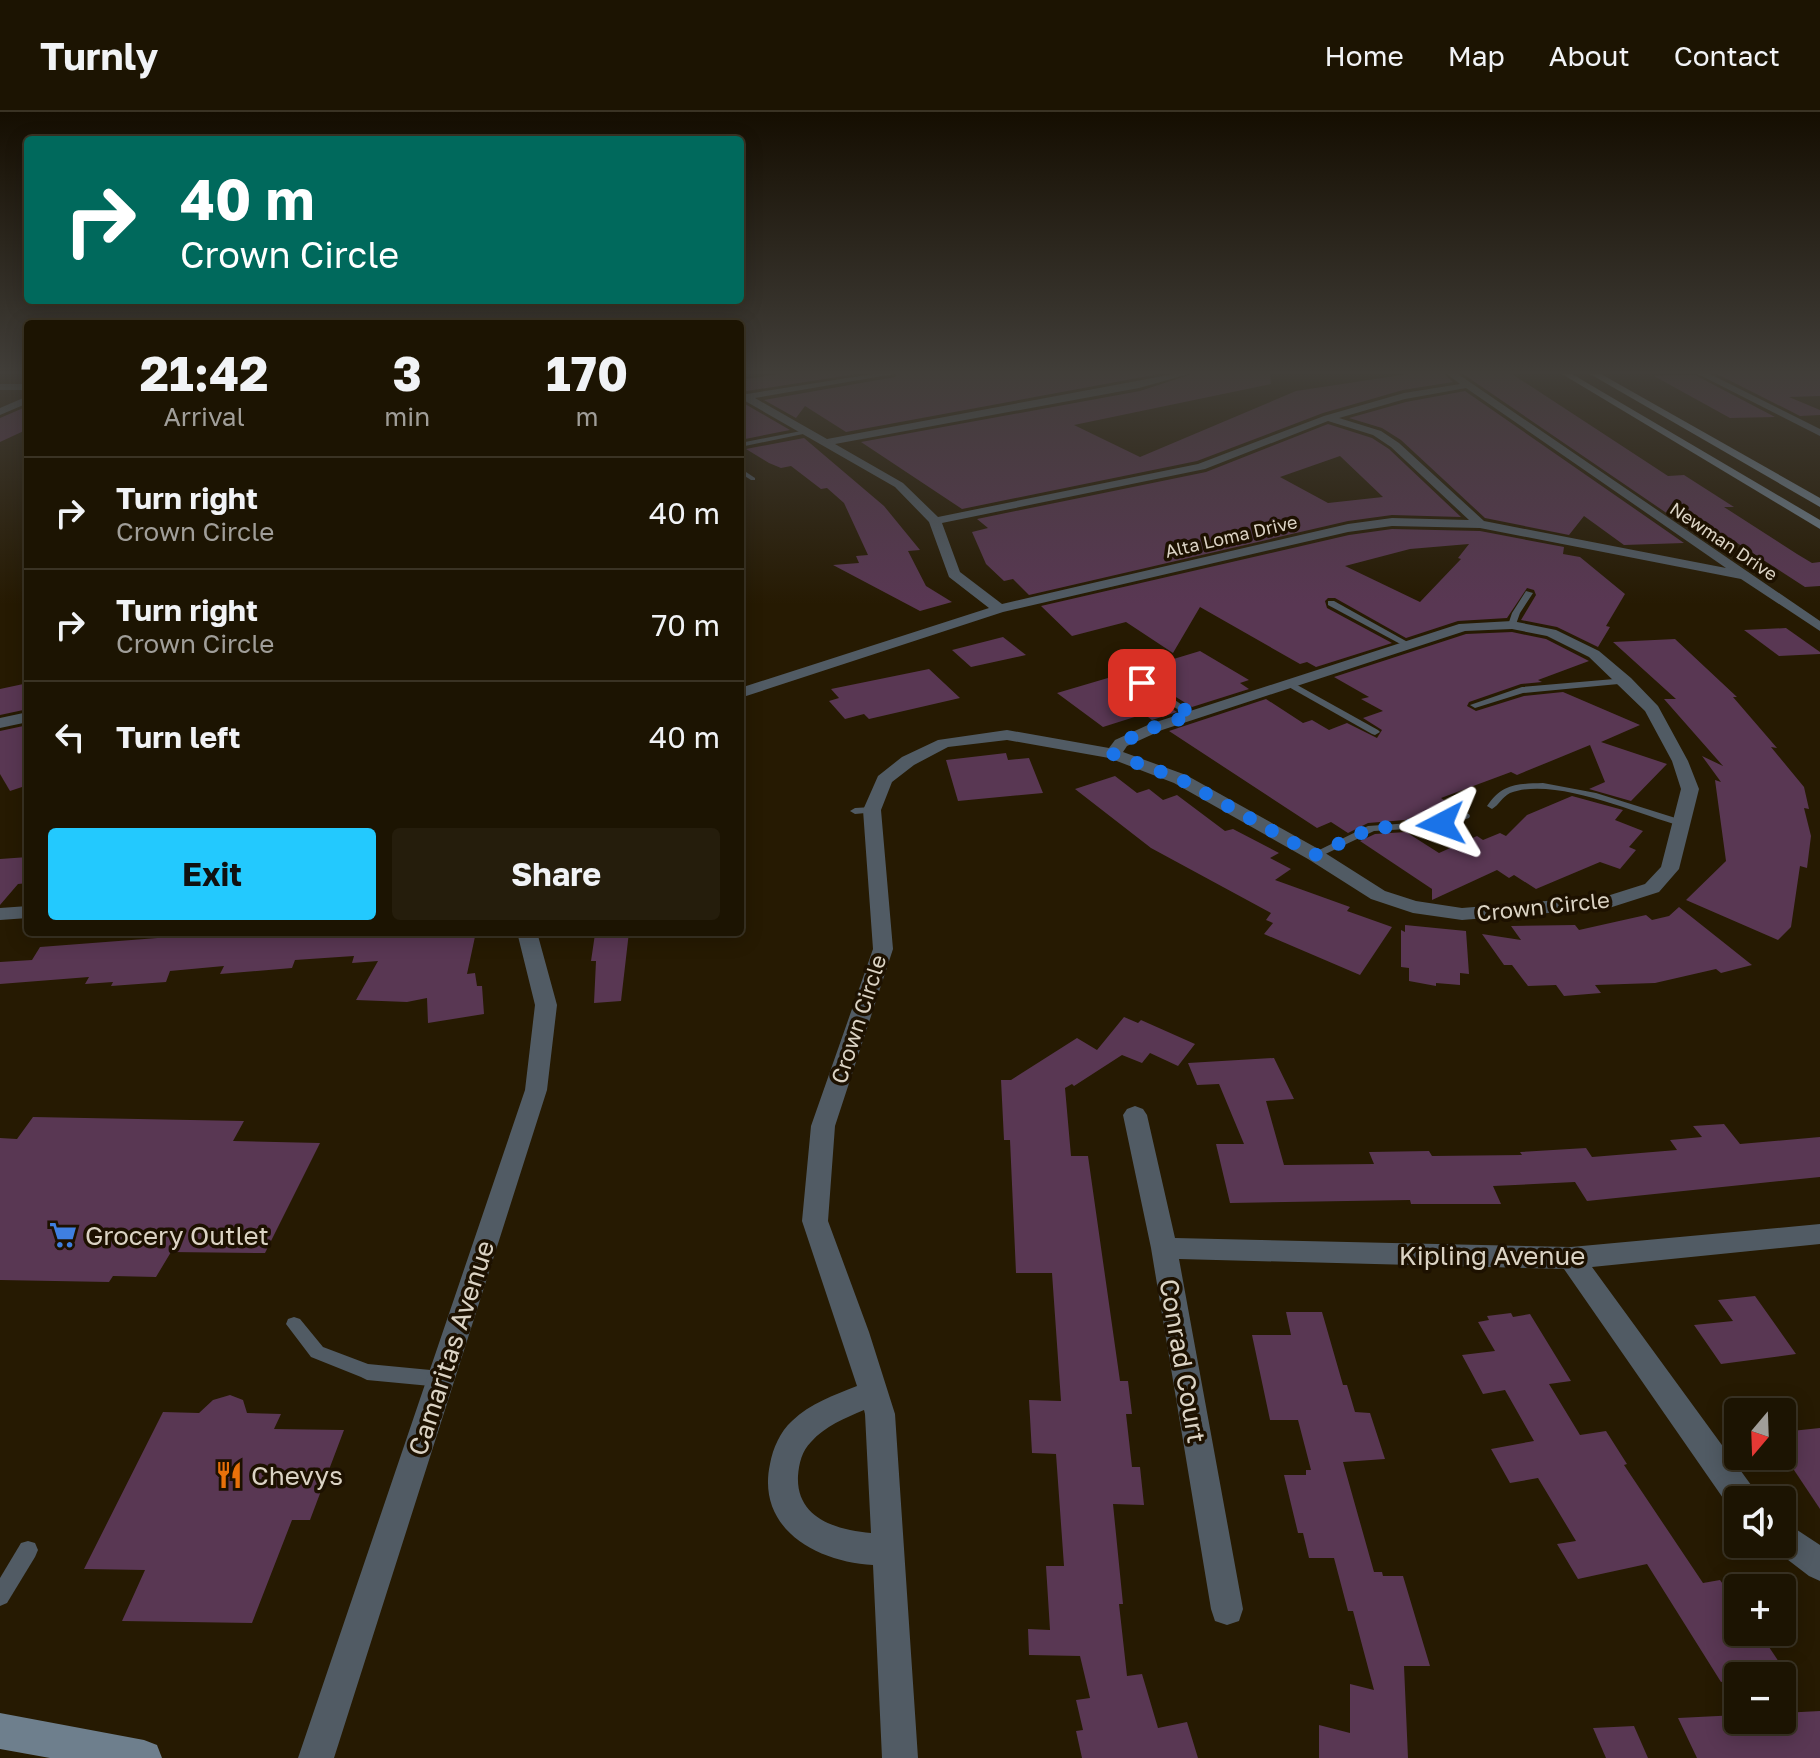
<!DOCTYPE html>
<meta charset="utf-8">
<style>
body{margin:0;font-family:"Golos Text",sans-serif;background:#251d0c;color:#f1f3f6;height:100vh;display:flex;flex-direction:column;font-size:30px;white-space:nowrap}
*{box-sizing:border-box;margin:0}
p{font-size:26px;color:#a09e99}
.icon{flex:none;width:44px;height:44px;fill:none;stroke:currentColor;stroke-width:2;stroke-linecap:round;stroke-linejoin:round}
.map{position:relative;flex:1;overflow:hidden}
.drawer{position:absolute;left:24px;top:208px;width:720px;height:616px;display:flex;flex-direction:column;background:#1c1402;border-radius:8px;box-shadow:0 4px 20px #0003,0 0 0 2px #3a3324}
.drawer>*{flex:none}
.guide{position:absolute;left:24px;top:24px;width:720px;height:168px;border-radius:8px;box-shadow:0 4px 20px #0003,0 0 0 2px #3a3324;background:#00695c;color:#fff;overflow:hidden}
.needle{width:52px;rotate:199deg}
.buttons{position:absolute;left:1724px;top:1286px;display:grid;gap:16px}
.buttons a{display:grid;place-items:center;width:72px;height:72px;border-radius:8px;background:#1c1402;box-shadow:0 4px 20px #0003,0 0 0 2px #3a3324;font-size:40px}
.pin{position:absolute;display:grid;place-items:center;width:68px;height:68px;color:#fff;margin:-34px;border-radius:16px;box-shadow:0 4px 12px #0006}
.me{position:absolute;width:88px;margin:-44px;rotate:266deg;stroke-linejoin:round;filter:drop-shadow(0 0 6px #0008)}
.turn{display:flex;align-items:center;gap:28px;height:168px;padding:0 24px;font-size:36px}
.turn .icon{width:104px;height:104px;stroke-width:2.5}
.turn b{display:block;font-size:56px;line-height:68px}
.eta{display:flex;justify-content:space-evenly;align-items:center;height:136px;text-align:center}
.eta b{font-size:48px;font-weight:700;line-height:56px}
.action{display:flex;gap:16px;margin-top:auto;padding:16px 24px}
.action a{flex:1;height:92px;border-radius:8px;background:#23c9fe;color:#111;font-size:32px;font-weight:700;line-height:92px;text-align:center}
.action a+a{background:#251d0c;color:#f1f3f6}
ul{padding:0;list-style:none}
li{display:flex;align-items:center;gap:24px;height:112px;padding:0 24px;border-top:2px solid #3a3324}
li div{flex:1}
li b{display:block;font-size:30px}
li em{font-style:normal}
header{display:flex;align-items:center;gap:48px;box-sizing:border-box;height:112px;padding:0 40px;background:#1c1402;border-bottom:2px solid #3a3324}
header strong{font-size:38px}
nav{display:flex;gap:44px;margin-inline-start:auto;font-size:28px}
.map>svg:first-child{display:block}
.building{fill:#593753;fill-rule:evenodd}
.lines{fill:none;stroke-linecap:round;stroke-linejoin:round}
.lane{fill:#515b64;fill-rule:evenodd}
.street{fill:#515b64;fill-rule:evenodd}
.secondary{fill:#6e7f8d;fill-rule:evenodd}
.route{stroke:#1a73e8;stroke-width:14;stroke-dasharray:0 25.2}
.labels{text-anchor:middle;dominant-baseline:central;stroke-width:7;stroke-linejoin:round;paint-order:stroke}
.far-street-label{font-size:18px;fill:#dbd3c4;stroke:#1d1100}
.street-label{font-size:22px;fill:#dbd3c4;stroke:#1d1100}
.near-poi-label{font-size:26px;fill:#dbd3c4;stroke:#1d1100;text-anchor:start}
.near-street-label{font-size:26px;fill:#dbd3c4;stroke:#1d1100}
</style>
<header>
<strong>Turnly</strong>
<nav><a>Home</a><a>Map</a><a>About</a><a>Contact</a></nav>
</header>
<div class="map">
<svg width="1820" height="1646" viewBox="0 0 1820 1646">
<rect width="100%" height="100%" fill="#261a02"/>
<g class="building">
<polygon points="778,262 856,262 747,279 740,276 740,268"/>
<polygon points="897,262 1159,262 846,320 805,294 796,306 764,288 895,265"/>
<polygon points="1192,262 1270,262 1271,272 1074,313 1140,345 1296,279 1408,262 1444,262 1453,270 1403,278 1323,301 1197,349 962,397 861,330 1140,279"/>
<polygon points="1463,262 1512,262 1668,364 1684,363 1734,395 1724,395 1797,442 1812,451 1820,450 1820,474 1805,475 1734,429 1709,430"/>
<polygon points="1717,262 1820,262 1820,284 1789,285 1820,298 1820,303 1800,304"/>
<polygon points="1681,263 1695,263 1775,305 1730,306 1654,264"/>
<polygon points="1465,279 1684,431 1624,433 1584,404 1569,423 1485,406 1401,328 1382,316 1349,306 1406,290"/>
<polygon points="740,289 790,318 740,328"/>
<polygon points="28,294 28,317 0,330 0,306"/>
<path d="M1328,312L1372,326L1389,337L1461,405L1392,403L1348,409L1029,483L1013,467L1004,469L986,452L972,420L988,416L977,407L1206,360ZM1340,344L1383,385L1328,391L1280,365Z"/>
<polygon points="804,326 884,394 920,438 908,439 926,474 952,490 920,499 833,453 859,451 856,444 868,443 844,391 827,376 821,377 791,354 781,356 769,351 746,337"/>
<path d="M1392,417L1480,419L1564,435L1563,442L1580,445L1625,482L1606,514L1610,515L1598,535L1557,515L1521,508L1536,483L1534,478L1527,476L1507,506L1458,509L1406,526L1335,486H1328L1325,489L1327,496L1392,531L1316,555L1307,550L1300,552L1200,495L1173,541L1126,510L1072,524L1041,494L1349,423ZM1469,432L1458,446L1461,447L1420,490L1345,454L1410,437Z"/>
<polygon points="1786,516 1820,540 1820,542 1779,544 1744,518"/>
<polygon points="1512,520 1546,527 1589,549 1538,568 1542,570 1521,572 1469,590 1467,594 1476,599 1524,584 1563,580 1640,613 1601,630 1667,652 1631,689 1589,677 1605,670 1590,633 1517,663 1511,660 1441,686 1448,691 1405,708 1368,711 1348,721 1331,710 1317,716 1169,619 1266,587 1303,611 1312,608 1329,618 1347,611 1377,626 1382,618 1363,606 1383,599 1361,587 1369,585 1334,565 1466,522"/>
<polygon points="1003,525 1026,543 971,555 952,538"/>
<polygon points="1675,527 1737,585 1733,585 1777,636 1771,635 1804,675 1809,697 1804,696 1811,724 1807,756 1800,754 1791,815 1778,828 1686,788 1726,749 1715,668 1721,670 1702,644 1723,654 1664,587 1676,587 1613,530"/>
<polygon points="1200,539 1249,568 1240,571 1249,577 1192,595 1134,559"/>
<polygon points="929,557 960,586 869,607 864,602 845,607 829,589 839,586 831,577"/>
<polygon points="1118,563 1177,600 1152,608 1144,602 1103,615 1057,581"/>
<polygon points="28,571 28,597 0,603 0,577"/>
<polygon points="28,613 28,673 10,679 0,662 0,619"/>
<polygon points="1006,641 1008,648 1029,646 1043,681 958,689 946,648"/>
<polygon points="1115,664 1137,681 1149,677 1163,688 1177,683 1225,719 1233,717 1279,741 1270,746 1291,757 1275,768 1350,795 1347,799 1392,815 1360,863 1264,822 1273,811 1266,808 1271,801 1151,736 1075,677"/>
<polygon points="1572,684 1623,698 1615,708 1643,719 1629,735 1636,738 1620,757 1600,750 1536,777 1514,763 1509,766 1497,758 1432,788 1432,777 1360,729 1375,722 1406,720 1439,741 1477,724 1483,728 1500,721 1506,724 1527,703"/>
<polygon points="28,745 28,771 18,772 0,793 0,747"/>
<polygon points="1679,795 1752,853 1721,861 1716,857 1655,871 1595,873 1601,881 1564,884 1556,873 1528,874 1512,853 1504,853 1482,822 1521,828 1511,814 1575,813 1579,818 1646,803 1652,808 1669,804"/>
<polygon points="1405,813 1466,819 1469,862 1460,861 1460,873 1436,871 1436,874 1409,869 1409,856 1401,855 1401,818 1405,820"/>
<polygon points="236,820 476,820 467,862 475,861 477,874 482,874 484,902 428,911 427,886 407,890 356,888 378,849 352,851 354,844 295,848 292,856 220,862 224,854 170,859 166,870 111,874 113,870 85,872 89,865 0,872 0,850 32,848 40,835"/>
<polygon points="629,820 621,889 594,891 596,849 591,849 595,822"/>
<polygon points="1124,905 1138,911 1141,908 1195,932 1178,954 1150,941 1142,951 1122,943 1074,974 1072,972 1065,976 1071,1044 1088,1044 1120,1269 1128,1269 1132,1302 1126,1302 1132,1355 1140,1355 1144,1393 1113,1392 1123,1492 1119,1492 1127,1564 1142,1562 1158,1616 1187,1610 1198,1646 1082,1646 1076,1619 1083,1618 1076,1588 1090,1586 1080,1544 1029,1543 1028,1517 1050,1518 1046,1454 1064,1454 1056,1342 1032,1341 1029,1288 1061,1289 1052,1161 1016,1161 1010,1028 1004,1028 1001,968 1011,968 1077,926 1097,938"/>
<polygon points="1274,946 1294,987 1266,989 1284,1053 1374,1052 1369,1040 1429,1039 1432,1044 1522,1043 1520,1040 1586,1036 1592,1045 1677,1038 1670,1028 1702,1025 1693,1014 1724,1012 1740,1032 1820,1025 1820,1065 1587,1089 1575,1070 1493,1074 1501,1092 1411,1092 1410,1088 1230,1091 1216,1032 1244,1032 1219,972 1197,973 1188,951"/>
<polygon points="33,1005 244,1009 233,1029 320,1031 265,1141 171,1140 156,1165 113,1164 109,1170 0,1168 0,1026 17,1027"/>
<polygon points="1755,1184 1796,1242 1721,1252 1694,1213 1733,1209 1718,1188"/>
<polygon points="1286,1200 1322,1200 1343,1273 1347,1273 1355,1300 1370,1301 1385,1347 1343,1350 1374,1460 1382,1460 1383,1464 1403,1464 1430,1554 1404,1554 1408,1646 1319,1646 1319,1613 1350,1621 1350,1572 1374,1578 1353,1499 1348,1499 1334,1446 1309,1446 1303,1421 1298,1421 1284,1363 1306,1363 1306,1358 1311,1358 1298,1308 1270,1308 1252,1223 1291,1223"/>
<polygon points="1511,1201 1513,1205 1530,1202 1571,1269 1549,1272 1580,1323 1606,1319 1627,1352 1624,1353 1703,1471 1720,1468 1738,1494 1738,1520 1759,1520 1783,1556 1721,1570 1647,1452 1578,1467 1557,1432 1576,1429 1538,1366 1510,1371 1491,1337 1534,1329 1505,1278 1483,1282 1462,1243 1495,1239 1478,1210 1489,1208 1487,1204"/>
<polygon points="230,1283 243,1288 247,1301 281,1302 274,1317 344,1318 310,1408 292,1408 252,1511 122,1509 145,1458 84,1457 163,1300 199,1301 213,1288"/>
<polygon points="1820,1316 1820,1397 1782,1340 1782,1320"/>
<polygon points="1820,1599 1820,1646 1697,1646 1678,1606 1738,1603 1738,1608 1782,1608 1782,1601"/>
<polygon points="1634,1614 1648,1646 1606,1646 1593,1616"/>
</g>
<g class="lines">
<g class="lane">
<polygon points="806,318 809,320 808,321 740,335 740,331"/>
<polygon points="740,356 755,366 755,368 751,368 740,361"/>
<polygon points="1526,479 1533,481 1520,501 1515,515 1509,515 1508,513 1512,501"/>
<polygon points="1328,489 1334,489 1413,533 1406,535 1328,493"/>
<polygon points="1117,552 1120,553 1198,603 1196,605 1190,605 1114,557 1113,555"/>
<polygon points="1626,566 1631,569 1629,571 1523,581 1475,596 1470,593 1522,575"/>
<polygon points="1290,569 1378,618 1380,620 1375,623 1372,622 1287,574 1287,570"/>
<path d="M1543,671L1596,681L1685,709L1686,711L1681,714C1637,702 1555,664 1510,681C1502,685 1499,693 1492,697L1487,694C1503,671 1517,672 1543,671Z"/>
<polygon points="872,695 876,696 877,698 876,700 855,702 850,699 855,696"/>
<polygon points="1465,701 1469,702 1470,704 1469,706 1441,715 1374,719 1319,745 1315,746 1309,743 1368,714 1440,709"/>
<polygon points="294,1205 300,1207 323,1235 368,1252 441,1259 447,1262 450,1267 447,1272 441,1275 367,1268 361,1265 311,1245 286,1212 288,1207"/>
<polygon points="28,1429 35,1431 38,1438 35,1445 7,1491 0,1494 0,1466 21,1431"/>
</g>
<g class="street">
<path d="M873,262H894L755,286L827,327L1174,262H1189L1139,276L835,332L903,371L938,405L1198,352L1324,304L1404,281L1460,272L1447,262H1458L1820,509V519L1741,467L1480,416L1392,414L1348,420L1003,500L740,586V576L989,496L949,465L929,410L895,375L740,286V279L747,282ZM1466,276L1726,456L1484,409L1399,331L1381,319L1339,306L1405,287ZM1328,309L1373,323L1391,335L1469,408L1392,406L1348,412L1002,492L960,460L942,411L1205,357Z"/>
<polygon points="1698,262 1710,262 1820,317 1820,324"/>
<rect x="0" y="272" width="28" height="6"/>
<polygon points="28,284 28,291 0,303 0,296"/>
<path d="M1512,509L1556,518L1599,539L1631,566L1658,594L1688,649L1699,677L1679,757L1659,780L1609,796L1462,808L1413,801L1371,787L1308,747L1174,671L1109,646L1007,628L948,635L914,653L892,670L881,698L893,837L835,1014L828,1109L869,1220L895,1302L918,1646H882L873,1453C817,1450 756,1417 770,1352C773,1336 780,1320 792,1309C810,1291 835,1283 857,1274L802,1109L811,1014L873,837L863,698L878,664L902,645L938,628L1007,618L1109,636L1115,628L1150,612L1459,512ZM1512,517L1547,524L1589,545L1645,599L1672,649L1681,677L1661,755L1645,772L1607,784L1462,796L1416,789L1385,779L1322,739L1186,663L1123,640L1127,634L1162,618L1465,519ZM864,1298L865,1302L871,1421C836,1418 796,1406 798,1364C799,1351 802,1339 811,1330C825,1314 845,1306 864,1298Z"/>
<polygon points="28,600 28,610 0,616 0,606"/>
<polygon points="28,794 28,806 0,808 0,796"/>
<polygon points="517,820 537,820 557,893 547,978 334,1646 298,1646 525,978 535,893"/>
<polygon points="1135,994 1143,997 1147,1003 1175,1126 1571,1135 1820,1112 1820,1132 1592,1155 1754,1377 1758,1388 1738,1388 1738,1401 1732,1399 1564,1157 1179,1147 1243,1497 1239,1509 1227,1513 1215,1509 1211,1497 1151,1136 1123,1003 1127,997"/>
<polygon points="1782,1408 1820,1433 1820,1469 1809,1464 1771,1435 1770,1432 1782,1432"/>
</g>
<g class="secondary">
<polygon points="1562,262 1572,262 1820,408 1820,417"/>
<polygon points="1590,262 1601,262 1820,386 1820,395"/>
<polygon points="0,1601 144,1628 157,1633 162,1646 50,1646 0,1637"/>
</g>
</g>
<linearGradient id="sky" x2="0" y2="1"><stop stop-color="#150e01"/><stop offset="0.53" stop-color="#413e39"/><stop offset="1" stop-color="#413e39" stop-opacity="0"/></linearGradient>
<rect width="1820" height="492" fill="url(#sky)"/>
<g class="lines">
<path class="route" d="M1142,571L1193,603C1165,612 1130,619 1113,642L1180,667L1315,743L1372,716L1441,712"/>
</g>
<defs>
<g id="supermarket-bare" transform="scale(2.16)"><path d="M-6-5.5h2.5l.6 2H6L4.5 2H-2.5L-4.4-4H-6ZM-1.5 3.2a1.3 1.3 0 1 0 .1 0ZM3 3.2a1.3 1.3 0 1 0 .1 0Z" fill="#3f7fe0" stroke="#1d1100" stroke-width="2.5" paint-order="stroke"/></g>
<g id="restaurant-bare" transform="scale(2.16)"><path d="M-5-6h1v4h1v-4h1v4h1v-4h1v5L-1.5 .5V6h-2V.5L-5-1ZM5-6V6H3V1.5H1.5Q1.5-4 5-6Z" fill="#e8710a" stroke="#1d1100" stroke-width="2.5" paint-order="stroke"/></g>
</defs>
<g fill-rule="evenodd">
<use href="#supermarket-bare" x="63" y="1123"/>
<use href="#restaurant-bare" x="229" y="1363"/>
</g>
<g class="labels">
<g class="far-street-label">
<text transform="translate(1231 424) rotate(-13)">Alta Loma Drive</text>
<text transform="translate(1724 429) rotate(34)">Newman Drive</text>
</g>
<g class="street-label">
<text transform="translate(1543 794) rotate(-6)">Crown Circle</text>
<text transform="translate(858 907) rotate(-72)">Crown Circle</text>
</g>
<g class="near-poi-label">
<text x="85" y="1123">Grocery Outlet</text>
<text x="251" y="1363">Chevys</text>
</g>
<g class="near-street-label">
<text x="1492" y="1143">Kipling Avenue</text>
<text transform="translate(451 1236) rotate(-72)">Camaritas Avenue</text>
<text transform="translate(1183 1249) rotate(80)">Conrad Court</text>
</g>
</g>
</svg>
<div class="buttons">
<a><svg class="needle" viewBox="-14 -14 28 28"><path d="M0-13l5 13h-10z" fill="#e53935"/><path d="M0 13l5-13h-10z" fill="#a09e99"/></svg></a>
<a><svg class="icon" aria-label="sound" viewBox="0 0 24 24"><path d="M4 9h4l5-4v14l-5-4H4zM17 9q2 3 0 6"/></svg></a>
<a>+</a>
<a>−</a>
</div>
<div class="pin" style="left:1142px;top:571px;background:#d93025"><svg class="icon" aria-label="arrive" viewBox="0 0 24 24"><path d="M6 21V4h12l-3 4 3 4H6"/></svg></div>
<svg class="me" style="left:1441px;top:712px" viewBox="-20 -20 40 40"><path d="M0-17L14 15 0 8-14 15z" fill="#1a73e8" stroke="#fff" stroke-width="4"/></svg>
<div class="guide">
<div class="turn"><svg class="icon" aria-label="right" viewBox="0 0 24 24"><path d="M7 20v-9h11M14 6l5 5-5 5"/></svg><div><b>40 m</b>Crown Circle</div></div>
</div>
<section class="drawer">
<div class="eta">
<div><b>21:42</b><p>Arrival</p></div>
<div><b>3</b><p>min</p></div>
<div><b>170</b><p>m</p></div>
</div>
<ul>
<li><svg class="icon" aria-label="right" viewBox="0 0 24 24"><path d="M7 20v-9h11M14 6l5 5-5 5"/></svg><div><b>Turn right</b><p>Crown Circle</p></div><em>40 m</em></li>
<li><svg class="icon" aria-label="right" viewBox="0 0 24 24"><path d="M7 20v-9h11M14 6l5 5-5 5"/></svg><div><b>Turn right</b><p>Crown Circle</p></div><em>70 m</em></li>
<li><svg class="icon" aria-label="left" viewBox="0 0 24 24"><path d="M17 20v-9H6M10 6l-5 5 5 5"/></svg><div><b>Turn left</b></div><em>40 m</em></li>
</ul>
<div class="action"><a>Exit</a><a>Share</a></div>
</section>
</div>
